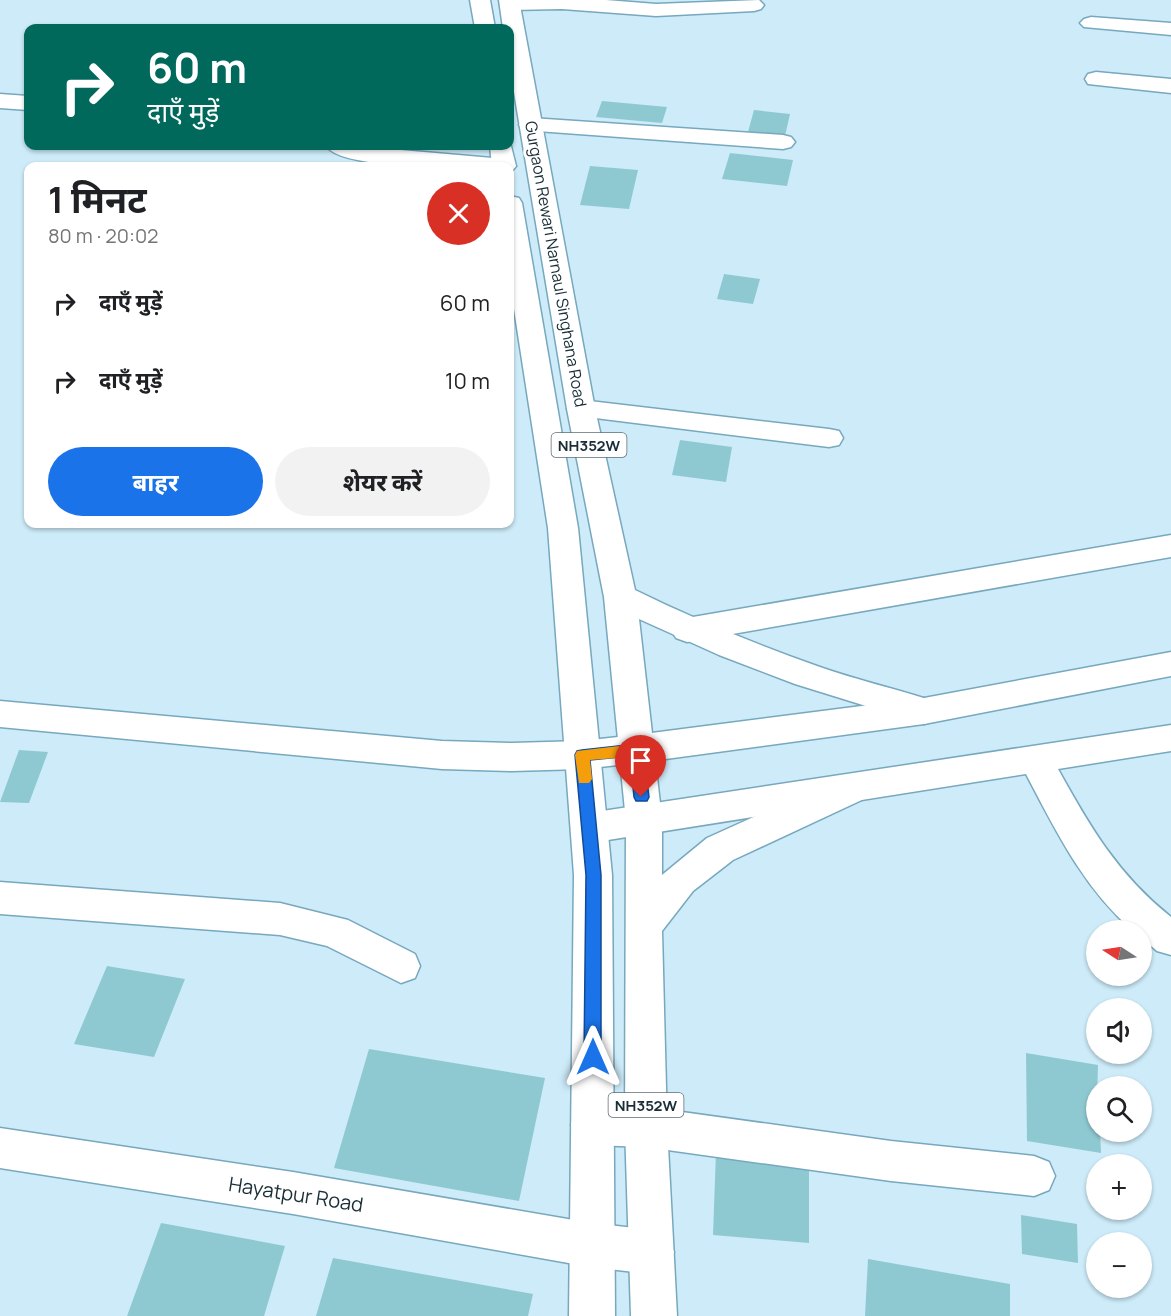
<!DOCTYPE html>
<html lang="hi">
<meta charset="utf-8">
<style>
body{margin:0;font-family:Manrope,"Noto Sans Devanagari",sans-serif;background:#f2f2f2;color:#202124;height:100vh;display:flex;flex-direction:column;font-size:22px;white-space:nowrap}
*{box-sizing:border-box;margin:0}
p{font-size:20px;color:#757577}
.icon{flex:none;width:33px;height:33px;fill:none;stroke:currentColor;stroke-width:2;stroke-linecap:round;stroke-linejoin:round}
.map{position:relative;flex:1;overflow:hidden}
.drawer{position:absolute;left:24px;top:162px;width:490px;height:366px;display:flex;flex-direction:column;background:#fff;border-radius:12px;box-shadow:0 2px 4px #0004}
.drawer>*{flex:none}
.hud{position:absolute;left:24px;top:24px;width:490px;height:126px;border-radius:12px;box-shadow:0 2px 4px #0004;background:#00695c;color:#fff;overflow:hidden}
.needle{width:39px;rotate:282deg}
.controls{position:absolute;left:1086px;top:920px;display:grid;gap:12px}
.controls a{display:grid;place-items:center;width:66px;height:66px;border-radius:50%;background:#fff;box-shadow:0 2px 4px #0004;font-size:30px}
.pin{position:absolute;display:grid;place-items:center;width:51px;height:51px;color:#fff;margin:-62px -26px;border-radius:50% 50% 50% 0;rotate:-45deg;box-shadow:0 0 6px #0007}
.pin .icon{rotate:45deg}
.me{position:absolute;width:66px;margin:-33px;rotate:0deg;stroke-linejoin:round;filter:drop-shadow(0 0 4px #0008)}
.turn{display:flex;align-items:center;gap:21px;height:126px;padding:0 24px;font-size:27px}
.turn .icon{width:78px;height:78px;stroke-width:2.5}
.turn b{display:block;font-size:42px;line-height:51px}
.round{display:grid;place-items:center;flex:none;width:63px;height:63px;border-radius:32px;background:#f2f2f2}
.summary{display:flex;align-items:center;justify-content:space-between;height:102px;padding:0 24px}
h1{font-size:36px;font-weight:700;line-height:45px}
.cta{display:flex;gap:12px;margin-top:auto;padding:12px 24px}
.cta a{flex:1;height:69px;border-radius:36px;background:#1a73e8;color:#fff;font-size:24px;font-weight:700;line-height:69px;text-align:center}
.cta a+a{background:#f2f2f2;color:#202124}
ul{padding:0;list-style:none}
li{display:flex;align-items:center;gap:18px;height:78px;padding:0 24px}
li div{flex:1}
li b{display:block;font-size:22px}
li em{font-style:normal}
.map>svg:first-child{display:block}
.building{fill:#8ec9d2}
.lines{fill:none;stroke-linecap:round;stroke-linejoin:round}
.minor-casing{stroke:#77a8be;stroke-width:3}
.highway-casing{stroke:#77a8be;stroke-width:3}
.minor{fill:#fff;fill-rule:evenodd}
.highway{fill:#fff;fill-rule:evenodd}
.route{fill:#1a73e8;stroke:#114b97;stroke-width:1.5}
.slow{fill:#f59e0b}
.labels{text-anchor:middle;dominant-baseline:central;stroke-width:6;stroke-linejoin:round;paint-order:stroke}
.shield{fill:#fff;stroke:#5f6d73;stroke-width:1.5}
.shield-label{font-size:15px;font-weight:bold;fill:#1a2e37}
.street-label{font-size:16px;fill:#1a2e37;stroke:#fff}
.near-street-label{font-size:20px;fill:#1a2e37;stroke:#fff}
</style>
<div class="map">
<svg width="1171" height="1316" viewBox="0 0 1171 1316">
<rect width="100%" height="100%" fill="#cdebf9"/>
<g class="building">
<polygon points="602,101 667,107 662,123 596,117"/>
<polygon points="754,110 790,114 785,136 748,132"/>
<polygon points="730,153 793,160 787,186 722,179"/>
<polygon points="590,166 638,170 629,209 580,205"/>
<polygon points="724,274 760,279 753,304 717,299"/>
<polygon points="680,440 732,447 726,482 672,475"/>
<polygon points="19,750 48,752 29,803 0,802"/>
<polygon points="107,966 185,979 154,1057 74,1044"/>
<polygon points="369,1049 545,1078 519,1201 334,1168"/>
<polygon points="1026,1053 1098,1065 1096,1131 1100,1131 1101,1153 1027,1141"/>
<polygon points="716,1152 809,1160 809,1243 713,1235"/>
<polygon points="1021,1215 1077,1224 1078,1263 1022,1254"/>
<polygon points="161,1223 285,1246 264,1316 127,1316"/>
<polygon points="333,1258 533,1294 528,1316 316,1316"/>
<polygon points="868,1259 1010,1284 1010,1316 865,1316"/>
</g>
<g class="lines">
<g class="minor-casing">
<g id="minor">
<polygon points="502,0 606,0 656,4 759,0 764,5 761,9 754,11 656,16 562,9 510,10 503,8 500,4"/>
<polygon points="1091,17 1171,23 1171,35 1084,27 1080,23 1084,19"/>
<polygon points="1096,72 1171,79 1171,93 1088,84 1085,79 1088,74"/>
<polygon points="0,94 28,96 28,110 0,108"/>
<polygon points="531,118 783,135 791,137 795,142 791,147 783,149 523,130 519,125 523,120"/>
<path d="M326,146H355L504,159L512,161L516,166L510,172V166C477,166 344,172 326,146Z"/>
<polygon points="581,400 829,429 839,431 843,438 839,445 829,447 571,415 567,409 571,403"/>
<polygon points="1171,535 1171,557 687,642 676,638 671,630 676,622 687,618"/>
<polygon points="1171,652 1171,676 924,724 636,763 582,769 512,771 442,769 0,727 0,701 442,741 512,743 582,741 636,735 924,698"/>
<path d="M1171,725V751L1058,769C1090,827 1118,875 1171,917V955L1157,951L1142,938V930H1132C1083,887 1056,831 1026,774L589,843L576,838L571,828L576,818L589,813Z"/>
<polygon points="0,882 280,903 348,920 415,954 420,966 415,978 401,983 327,946 280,935 0,914"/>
<polygon points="592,1105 646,1107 891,1141 1034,1156 1049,1162 1055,1176 1049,1190 1034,1196 891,1181 646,1147 592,1145 577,1139 571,1125 577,1111"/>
<polygon points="0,1128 293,1172 591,1223 652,1230 668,1237 674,1252 668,1267 652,1274 591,1267 293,1214 0,1168"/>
</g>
</g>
<g class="highway-casing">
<g id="highway">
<polygon points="470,0 490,0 495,28 475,28"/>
<path d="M499,0H519L595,409L635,590C694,619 755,644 817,666C856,680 897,689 936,702L941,711L936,720L924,724L795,684L719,655L639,619L662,821V875L707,838L840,778L853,774L866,778L871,788L866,798L733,860L693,891L662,931L667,1127L677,1316H631L625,1127L626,821L604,597L567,409L510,68V28H503Z"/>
<polygon points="510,142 516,166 512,171 510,172 510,166 492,166 490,146 510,146"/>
<polygon points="510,196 519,198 522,203 578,528 612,875 615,1316 569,1316 574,875 548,528 510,283"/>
</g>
</g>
<use href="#minor" class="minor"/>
<use href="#highway" class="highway"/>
</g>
<polygon class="route" points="636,744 641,745 643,749 649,797 647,801 636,801 634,797 630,756 590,760 601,875 601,1057 599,1062 593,1065 587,1062 584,1057 586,875 575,755 577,751 582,750"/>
<polygon class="slow" points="636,744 641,745 643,749 642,756 590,760 592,779 589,783 579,783 575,755 577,751"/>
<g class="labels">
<g class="shield">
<rect x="551.5" y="433" width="75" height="24" rx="4.5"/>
<rect x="608.5" y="1093" width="75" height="24" rx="4.5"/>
</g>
<g class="shield-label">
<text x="589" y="445">NH352W</text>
<text x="646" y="1105">NH352W</text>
</g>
<g class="street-label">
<text transform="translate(556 264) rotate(80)">Gurgaon Rewari Narnaul Singhana Road</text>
</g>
<g class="near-street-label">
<text transform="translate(296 1194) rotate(9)">Hayatpur Road</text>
</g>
</g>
</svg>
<div class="controls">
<a><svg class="needle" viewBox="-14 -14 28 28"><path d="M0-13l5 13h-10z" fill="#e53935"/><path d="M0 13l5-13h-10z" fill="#757577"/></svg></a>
<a><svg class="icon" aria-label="sound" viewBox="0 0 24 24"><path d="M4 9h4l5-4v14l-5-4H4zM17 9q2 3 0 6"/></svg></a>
<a><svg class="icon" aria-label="search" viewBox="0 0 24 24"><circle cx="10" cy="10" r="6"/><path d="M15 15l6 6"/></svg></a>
<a>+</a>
<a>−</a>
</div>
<div class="pin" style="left:641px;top:797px;background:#d93025"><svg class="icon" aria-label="arrive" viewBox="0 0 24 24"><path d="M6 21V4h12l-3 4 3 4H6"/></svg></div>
<svg class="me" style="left:593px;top:1057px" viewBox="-20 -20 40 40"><path d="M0-17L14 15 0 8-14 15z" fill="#1a73e8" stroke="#fff" stroke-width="4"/></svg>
<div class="hud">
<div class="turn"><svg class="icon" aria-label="right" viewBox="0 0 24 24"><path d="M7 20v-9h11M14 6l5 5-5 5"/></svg><div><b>60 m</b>दाएँ मुड़ें</div></div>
</div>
<section class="drawer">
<div class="summary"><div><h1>1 मिनट</h1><p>80 m · 20:02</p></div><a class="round" style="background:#d93025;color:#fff"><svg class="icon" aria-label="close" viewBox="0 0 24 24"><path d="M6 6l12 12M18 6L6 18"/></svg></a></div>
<ul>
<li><svg class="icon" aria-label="right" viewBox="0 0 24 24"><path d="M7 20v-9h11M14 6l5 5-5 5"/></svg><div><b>दाएँ मुड़ें</b></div><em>60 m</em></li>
<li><svg class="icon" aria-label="right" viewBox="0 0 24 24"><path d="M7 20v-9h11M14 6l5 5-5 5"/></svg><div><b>दाएँ मुड़ें</b></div><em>10 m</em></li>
</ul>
<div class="cta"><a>बाहर</a><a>शेयर करें</a></div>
</section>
</div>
